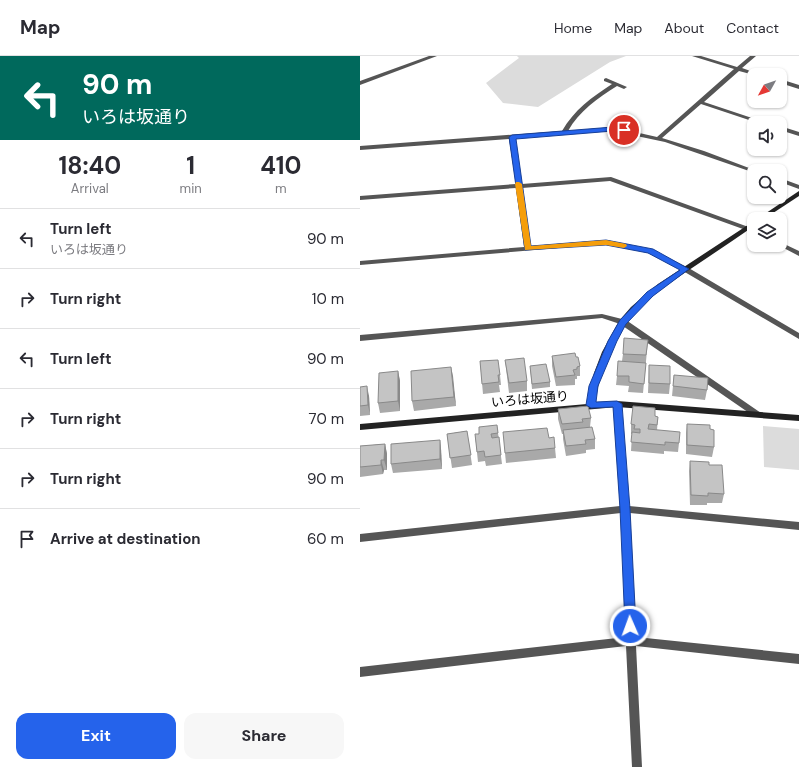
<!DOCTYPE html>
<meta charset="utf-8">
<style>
body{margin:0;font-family:"DM Sans","Noto Sans JP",sans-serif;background:#f7f7f7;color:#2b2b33;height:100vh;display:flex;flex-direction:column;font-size:15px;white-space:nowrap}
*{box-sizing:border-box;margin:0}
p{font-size:13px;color:#7c7c81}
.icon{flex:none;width:22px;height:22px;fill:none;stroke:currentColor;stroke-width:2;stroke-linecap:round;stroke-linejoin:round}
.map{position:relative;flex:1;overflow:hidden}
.panel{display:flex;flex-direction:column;background:#fff;width:360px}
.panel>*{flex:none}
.banner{background:#00695c;color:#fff;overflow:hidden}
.needle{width:26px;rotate:230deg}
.buttons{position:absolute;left:387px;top:12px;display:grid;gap:8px}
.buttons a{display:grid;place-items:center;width:40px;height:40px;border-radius:8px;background:#fff;box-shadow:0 1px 3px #0004;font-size:20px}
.pin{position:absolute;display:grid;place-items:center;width:34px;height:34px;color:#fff;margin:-17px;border:2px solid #fff;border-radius:50%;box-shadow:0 1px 4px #0007}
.me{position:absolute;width:44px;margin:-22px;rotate:358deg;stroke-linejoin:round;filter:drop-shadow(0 0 3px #0008)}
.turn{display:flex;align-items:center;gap:14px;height:84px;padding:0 16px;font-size:18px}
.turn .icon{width:52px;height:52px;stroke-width:2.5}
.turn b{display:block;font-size:28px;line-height:34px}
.eta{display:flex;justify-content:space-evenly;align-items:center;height:68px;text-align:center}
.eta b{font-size:24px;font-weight:700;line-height:28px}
.primary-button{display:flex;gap:8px;margin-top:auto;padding:8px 16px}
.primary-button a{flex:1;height:46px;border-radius:12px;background:#2563eb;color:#fff;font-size:16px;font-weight:700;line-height:46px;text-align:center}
.primary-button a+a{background:#f7f7f7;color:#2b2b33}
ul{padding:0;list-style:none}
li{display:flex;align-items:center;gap:12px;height:60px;padding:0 16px;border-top:1px solid #e1e1e2}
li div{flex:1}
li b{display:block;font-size:15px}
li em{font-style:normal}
header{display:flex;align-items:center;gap:24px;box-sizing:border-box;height:56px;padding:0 20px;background:#fff;border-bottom:1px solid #e1e1e2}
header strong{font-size:19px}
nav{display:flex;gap:22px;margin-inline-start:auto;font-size:14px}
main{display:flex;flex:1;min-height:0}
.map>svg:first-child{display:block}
.green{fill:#dcdcdc}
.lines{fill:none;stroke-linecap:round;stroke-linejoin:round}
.street{fill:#555;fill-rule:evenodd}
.secondary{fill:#222;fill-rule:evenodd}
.wall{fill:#a9a9a9}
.shaded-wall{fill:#898989}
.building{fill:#c4c4c4;stroke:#898989}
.route{fill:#2563eb;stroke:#184099}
.slow{fill:#f59e0b}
.labels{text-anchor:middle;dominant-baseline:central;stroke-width:3.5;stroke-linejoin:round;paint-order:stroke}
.street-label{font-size:13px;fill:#000;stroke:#fff}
</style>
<header>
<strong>Map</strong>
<nav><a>Home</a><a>Map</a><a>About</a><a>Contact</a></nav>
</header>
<main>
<section class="panel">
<div class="banner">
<div class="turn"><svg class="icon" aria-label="left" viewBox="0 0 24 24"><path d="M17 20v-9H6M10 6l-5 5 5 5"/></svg><div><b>90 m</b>いろは坂通り</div></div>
</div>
<div class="eta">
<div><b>18:40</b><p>Arrival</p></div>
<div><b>1</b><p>min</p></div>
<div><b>410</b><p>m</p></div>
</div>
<ul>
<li><svg class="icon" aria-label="left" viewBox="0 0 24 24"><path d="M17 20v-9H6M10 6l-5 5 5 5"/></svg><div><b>Turn left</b><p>いろは坂通り</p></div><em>90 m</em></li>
<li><svg class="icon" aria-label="right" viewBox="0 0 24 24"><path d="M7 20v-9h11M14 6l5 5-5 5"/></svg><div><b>Turn right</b></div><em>10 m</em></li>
<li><svg class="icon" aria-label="left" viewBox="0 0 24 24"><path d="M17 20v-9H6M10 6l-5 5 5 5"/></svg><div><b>Turn left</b></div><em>90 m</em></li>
<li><svg class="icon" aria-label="right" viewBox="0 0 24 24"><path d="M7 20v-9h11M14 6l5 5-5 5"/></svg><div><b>Turn right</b></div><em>70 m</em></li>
<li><svg class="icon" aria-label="right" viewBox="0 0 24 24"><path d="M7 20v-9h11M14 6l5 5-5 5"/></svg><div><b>Turn right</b></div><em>90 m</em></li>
<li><svg class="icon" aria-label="arrive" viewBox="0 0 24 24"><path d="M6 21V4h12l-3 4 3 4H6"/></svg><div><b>Arrive at destination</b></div><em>60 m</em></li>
</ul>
<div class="primary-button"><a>Exit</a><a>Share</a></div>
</section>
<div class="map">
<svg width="439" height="711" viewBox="0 0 439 711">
<rect width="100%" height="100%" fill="#fff"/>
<g class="green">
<polygon points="157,0 266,0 250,6 178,51 143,47 126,27 159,2"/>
<polygon points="403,370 439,373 439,414 404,411"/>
</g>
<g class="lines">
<g class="street">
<polygon points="69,0 77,0 0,29 0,25"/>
<path d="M332,0H341L377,11L390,0H396L382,12L402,19H394L379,15L344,46L407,67H398L341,48L302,82L344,95L397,115H394V117L392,116L305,86L253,75L155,82L162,128L251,121L394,173V177L250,125L162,132L171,190L246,184L292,194L327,211L439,277V283L323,215L288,197L246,188L0,209V205L164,191L156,132L0,144V140L156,128L149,83L0,94V90L202,75C214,54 232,41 252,28L244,25V23L246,22L267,31L264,33L257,30C238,42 219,55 208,75L253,71L297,81L374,13Z"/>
<polygon points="420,23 439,29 439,33 420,27"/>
<polygon points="420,70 439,76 439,80 420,74"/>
<polygon points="420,122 439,129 439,133 420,126"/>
<polygon points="420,186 439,195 439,200 418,189 420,189"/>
<polygon points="242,258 266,264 401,357 402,359 401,361 395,361 260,268 242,262 0,285 0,279"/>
<polygon points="257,345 261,348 269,450 439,466 439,474 270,457 276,581 439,598 439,608 276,590 282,711 272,711 266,590 0,621 0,611 266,581 261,457 0,486 0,478 260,450 253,348"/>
</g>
<g class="secondary">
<polygon points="439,135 439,140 404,163 397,163"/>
<path d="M394,165V170C370,187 345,203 320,220C303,232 285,244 271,260C251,284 240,317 235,347L257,345L439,359V365L257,351L0,374V368L227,348L234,317L242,296L259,265L271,251L298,228Z"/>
</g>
</g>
<g class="wall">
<polygon points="288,284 283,337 268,336 269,330 256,329 257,320 262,305 263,298"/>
<polygon points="192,300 216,301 220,310 220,320 217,320 217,323 215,323 215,329 196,330 192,310"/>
<polygon points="145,304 167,325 167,335 149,337"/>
<polygon points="120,305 140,319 141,329 139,329 140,336 123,338"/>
<polygon points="289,309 310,328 309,338 288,337"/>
<polygon points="170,310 190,326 190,331 172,333"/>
<polygon points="91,311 96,350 54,355 52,345"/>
<polygon points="38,315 40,325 40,355 20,357 18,347"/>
<polygon points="314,319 347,334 345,344 312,340"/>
<polygon points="0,331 9,340 10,359 0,360"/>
<polygon points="198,353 231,362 230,371 235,383 235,393 226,394 226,397 206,400 203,383 203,378 202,378 198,363"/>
<polygon points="295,360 298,361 297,374 319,387 318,396 304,395 304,398 271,395 272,378 271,378 271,368"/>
<polygon points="327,368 350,373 354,391 352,401 326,398 326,377"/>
<polygon points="137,369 142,408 126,410 125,405 118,406 115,378 119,378"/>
<polygon points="107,375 112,409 92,412 87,378"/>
<polygon points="189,382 195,392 196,402 146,407 145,397"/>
<polygon points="80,384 81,393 82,413 33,417 31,408"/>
<polygon points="25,388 27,398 27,414 24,414 23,418 0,421 0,390"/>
<polygon points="330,405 349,409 364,438 362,447 347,447 347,449 330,449 329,415"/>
</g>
<g class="shaded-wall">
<polygon points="91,311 93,320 96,350 94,341"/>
<polygon points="38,315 40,325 40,355 38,345"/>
<polygon points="7,330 9,340 10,359 8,349"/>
<polygon points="80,384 81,393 82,413 80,403"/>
<polygon points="25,388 27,398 27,414 24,404"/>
<polygon points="21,404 24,414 23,418 21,409"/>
</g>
<g class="building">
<polygon points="264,282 288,284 286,299 263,298"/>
<polygon points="215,297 216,301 218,301 220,310 217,311 217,313 213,314 215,319 196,321 192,300"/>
<polygon points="164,302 167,325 149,327 145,304"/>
<polygon points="138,304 140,319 138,319 139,326 122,328 120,305"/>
<polygon points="258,305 286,307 284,328 269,326 269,320 257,320"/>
<polygon points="186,308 190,326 172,328 170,310"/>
<polygon points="289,309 310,310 310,328 289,327"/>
<polygon points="91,311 94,341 52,345 51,315"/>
<polygon points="38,315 38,345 18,347 19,317"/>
<polygon points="314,319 348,322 347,334 313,330"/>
<polygon points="7,330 8,349 0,350 0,331"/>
<polygon points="228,350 231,362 222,363 223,366 202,368 198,353"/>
<polygon points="273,350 295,352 295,360 298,361 297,369 289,368 288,373 320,376 319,387 305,386 305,389 271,386 272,376 280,377 280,373 274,373 275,369 271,368"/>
<polygon points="327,368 350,369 350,373 354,374 354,391 327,389"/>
<polygon points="137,369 138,377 131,378 132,382 139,381 141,399 125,401 124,395 117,396 115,378 119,378 119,371"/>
<polygon points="232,371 235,383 225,384 226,388 206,390 203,374"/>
<polygon points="187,372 189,382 194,381 195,392 145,397 143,376"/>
<polygon points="107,375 111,399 90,402 87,378"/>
<polygon points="80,384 80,403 31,408 31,388"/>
<polygon points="25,388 24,404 21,404 21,409 0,411 0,390"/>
<polygon points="330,405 349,406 349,409 362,409 364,438 348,437 348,440 331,439"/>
</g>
<polygon class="route" points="253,71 267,74 264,76 253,75 156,83 171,190 246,184 293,193 329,213 293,240 266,268 257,285 238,330 236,346 257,345 262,348 270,453 276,570 274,574 270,575 266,574 265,570 260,453 253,351 231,352 226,349 229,330 248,285 260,264 287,236 320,214 288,197 246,189 165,194 149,81 152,79"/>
<polygon class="slow" points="156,126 159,126 162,128 171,190 246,184 266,188 267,190 264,192 246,189 165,194 155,128"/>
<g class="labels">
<g class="street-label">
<text transform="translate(170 343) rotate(-5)">いろは坂通り</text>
</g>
</g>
</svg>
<div class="buttons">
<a><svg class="needle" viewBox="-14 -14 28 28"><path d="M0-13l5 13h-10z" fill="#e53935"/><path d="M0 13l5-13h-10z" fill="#7c7c81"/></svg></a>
<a><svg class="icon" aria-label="sound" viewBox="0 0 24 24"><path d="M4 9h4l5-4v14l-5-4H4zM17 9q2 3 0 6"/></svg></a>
<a><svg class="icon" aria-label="search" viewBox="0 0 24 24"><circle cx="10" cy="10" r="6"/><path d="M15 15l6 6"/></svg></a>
<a><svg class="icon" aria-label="layers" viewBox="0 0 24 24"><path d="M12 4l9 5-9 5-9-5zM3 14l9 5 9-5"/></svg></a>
</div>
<div class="pin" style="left:264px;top:74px;background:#d93025"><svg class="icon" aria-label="arrive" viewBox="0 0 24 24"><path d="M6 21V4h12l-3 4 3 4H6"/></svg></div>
<svg class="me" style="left:270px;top:570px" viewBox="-20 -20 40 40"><circle r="17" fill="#2563eb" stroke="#fff" stroke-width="3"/><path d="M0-11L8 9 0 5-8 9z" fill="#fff"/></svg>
</div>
</main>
